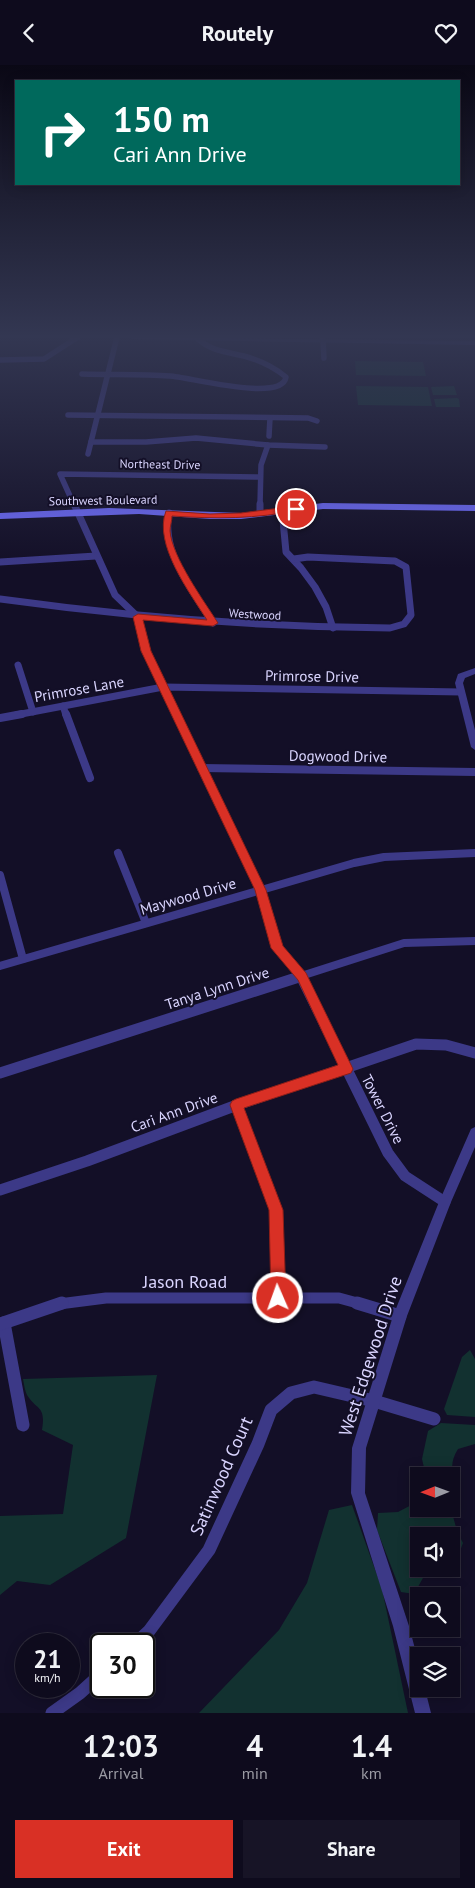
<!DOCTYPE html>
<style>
body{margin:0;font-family:"PT Sans",sans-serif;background:#171426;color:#f1f3f6;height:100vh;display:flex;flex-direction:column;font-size:19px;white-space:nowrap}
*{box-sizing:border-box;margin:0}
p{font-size:16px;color:#9b9ba4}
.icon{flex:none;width:28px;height:28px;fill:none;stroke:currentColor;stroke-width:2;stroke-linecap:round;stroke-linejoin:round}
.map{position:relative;height:1648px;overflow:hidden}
.drawer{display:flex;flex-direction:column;background:#0e0b1d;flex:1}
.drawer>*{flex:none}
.banner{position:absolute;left:15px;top:15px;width:445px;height:105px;border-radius:0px;box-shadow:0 2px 12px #0003,0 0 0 1px #2e2b3b;background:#00695c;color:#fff;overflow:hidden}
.needle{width:32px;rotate:269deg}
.buttons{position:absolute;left:410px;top:1402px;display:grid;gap:10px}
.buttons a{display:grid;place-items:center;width:50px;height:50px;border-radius:0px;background:#0e0b1d;box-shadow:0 2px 12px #0003,0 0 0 1px #2e2b3b;font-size:25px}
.speed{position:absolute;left:15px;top:1568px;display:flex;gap:10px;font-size:25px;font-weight:700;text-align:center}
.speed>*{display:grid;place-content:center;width:65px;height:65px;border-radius:50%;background:#0e0b1d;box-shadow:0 2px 12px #0003,0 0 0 1px #2e2b3b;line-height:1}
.speed small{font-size:12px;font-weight:400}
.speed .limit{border:2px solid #111;border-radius:8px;background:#fff;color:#111}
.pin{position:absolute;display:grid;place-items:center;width:42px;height:42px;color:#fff;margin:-21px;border:2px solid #fff;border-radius:50%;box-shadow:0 1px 5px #0007}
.me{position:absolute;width:55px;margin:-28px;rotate:358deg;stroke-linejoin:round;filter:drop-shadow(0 0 4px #0008)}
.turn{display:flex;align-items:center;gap:18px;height:105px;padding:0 15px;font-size:22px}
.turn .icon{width:65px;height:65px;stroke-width:2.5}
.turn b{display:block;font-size:35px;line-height:42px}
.eta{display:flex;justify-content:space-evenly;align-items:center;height:85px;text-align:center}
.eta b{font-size:30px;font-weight:700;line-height:35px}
.action{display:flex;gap:10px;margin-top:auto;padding:10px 15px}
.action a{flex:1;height:58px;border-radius:0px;background:#d93025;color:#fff;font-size:20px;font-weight:700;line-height:58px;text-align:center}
.action a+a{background:#171426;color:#f1f3f6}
header{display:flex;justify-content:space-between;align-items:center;height:65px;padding:0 15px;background:#0e0b1d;font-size:22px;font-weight:700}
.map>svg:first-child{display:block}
.green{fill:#123130}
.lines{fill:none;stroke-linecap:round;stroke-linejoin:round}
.minor-far4{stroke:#3c3987;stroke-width:5.5}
.minor-far3{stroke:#3c3987;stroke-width:7}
.minor-far2{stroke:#3c3987;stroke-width:8}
.minor-far1{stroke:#3c3987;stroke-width:11}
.minor{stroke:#3c3987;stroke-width:13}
.tertiary{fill:#3c3987;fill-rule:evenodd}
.secondary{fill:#6f6cff;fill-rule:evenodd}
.route{fill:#d93025;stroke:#8d1f18}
.labels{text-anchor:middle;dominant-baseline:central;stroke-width:4;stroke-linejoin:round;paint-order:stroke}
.far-street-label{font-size:12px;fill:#dad5ff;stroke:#130f27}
.street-label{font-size:15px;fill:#dad5ff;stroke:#130f27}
.near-street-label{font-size:18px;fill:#dad5ff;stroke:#130f27}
</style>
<header><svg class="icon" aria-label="back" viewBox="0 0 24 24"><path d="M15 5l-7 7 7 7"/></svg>Routely<svg class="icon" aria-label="heart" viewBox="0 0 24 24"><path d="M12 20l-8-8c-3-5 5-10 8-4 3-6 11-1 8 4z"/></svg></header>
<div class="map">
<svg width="475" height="1648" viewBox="0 0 475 1648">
<rect width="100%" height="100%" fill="#130f27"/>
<g class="green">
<polygon points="355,296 423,297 426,311 356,310"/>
<polygon points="356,321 428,322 432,341 358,340"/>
<polygon points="454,321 457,330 433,330 431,322"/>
<polygon points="457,333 459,334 460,342 436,342 434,334"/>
<polygon points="470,1285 475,1294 475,1352 447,1350 444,1344 462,1292"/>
<path d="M157,1310L126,1473L50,1520L17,1516L0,1530V1451L63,1449L73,1380L42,1365C46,1340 37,1346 27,1330C25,1326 24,1319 23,1314Z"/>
<path d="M441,1358L475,1360V1379L458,1384C441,1411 469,1416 451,1440V1411H426L422,1394L428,1366Z"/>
<polygon points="419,1436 419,1444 451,1444 457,1466 463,1478 460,1486 451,1487 451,1471 419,1471 419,1504 428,1504 414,1529 401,1527 377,1465 378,1448 398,1447"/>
<polygon points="352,1440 382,1524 408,1648 199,1648 279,1565 307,1518 329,1445"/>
</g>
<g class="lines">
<g class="minor-far4">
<polyline points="323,275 324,293"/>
<polyline points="0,295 44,294 78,272"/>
<path d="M82,309C111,310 141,309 170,311C189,312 282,338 286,312C274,302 259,295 244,291C227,287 210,286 197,273"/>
<polyline points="68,350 308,353 317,356"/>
<polyline points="269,371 270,353"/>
<polyline points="91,377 146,377 196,373 268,380 325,382"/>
<polyline points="88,389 117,272"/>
<polyline points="74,440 60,409 260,412"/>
<polyline points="260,440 261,400 268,380"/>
</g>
<g class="minor-far3">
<polyline points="74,439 115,530 138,552 146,586 177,650"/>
<polyline points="282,445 286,487 301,503 315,522 326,542 333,563"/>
<path d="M169,448C161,488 193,526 213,558"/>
<polyline points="260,448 260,439"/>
<polyline points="0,497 96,491"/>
<path d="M0,534C130,552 259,562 390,563L404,559L411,550L406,502L395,496L308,492L294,494"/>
<polyline points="18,600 33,647"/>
<polyline points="63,641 66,650"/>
<polyline points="16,650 163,622 461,627"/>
</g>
<g class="minor-far2">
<polyline points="66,649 90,713"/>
<polyline points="176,649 261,825 277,883 302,912"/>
<polyline points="0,653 22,649"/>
<polyline points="201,703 475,707"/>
<polyline points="118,788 146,858"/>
<polyline points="0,810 23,894"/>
<polyline points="0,901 354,798 384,792 475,788"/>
<polyline points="298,912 404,878 475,876"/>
</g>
<g class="minor-far1">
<polyline points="301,911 388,1088 405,1111 445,1137"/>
<polyline points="0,1008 302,911"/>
<polyline points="237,1040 276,1145 279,1233"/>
<polyline points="0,1125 87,1096 237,1040 416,979 446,980 475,988"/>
<polyline points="59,1239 106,1233 339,1233 361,1239"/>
</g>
<g class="minor">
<polyline points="357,1238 400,1251"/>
<polyline points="4,1258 23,1360"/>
<polyline points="0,1259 62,1238"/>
<polyline points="135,1579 149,1566 209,1485 258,1379 271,1345 291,1328 314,1322 374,1336 434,1354"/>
<polyline points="52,1648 80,1628 101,1609"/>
</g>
<g class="tertiary">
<polygon points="129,272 475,276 475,280 132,274"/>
<polygon points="475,603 475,609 465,613 463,618 475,665 475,685 471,682 455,618 458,609"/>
<polygon points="475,1062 475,1082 451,1137 407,1251 366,1383 365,1428 409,1561 419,1599 419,1624 425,1624 431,1648 415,1648 393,1561 351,1428 352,1383 393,1251 439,1137 471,1064"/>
</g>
<polygon class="secondary" points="323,438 475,440 475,446 323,444 241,454 210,454 139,449 0,454 0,448 109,443 241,448"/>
</g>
<linearGradient id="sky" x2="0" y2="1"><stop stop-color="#0a0815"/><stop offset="0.54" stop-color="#333752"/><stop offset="1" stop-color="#333752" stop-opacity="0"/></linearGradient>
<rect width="475" height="503" fill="url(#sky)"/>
<path class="route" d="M296,441L300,444L299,445C257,454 215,454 172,451C172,456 170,461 170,466C172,492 204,536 218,558L213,561L143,555L151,586L266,825L283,881L306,908L353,1004L351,1008L244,1043L283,1145L286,1233L284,1239L278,1241L273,1239L271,1233L269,1145L230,1040L232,1036L236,1034L338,1000L298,915L271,883L255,825L141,586L133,552L138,549L207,555C190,528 153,479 166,446L210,449L241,448Z"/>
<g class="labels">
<g class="far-street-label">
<text transform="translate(160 399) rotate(1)">Northeast Drive</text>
<text transform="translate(103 435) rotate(-1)">Southwest Boulevard</text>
<text transform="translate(255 549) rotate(3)">Westwood</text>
</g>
<g class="street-label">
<text transform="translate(312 611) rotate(1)">Primrose Drive</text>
<text transform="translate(79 624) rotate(-10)">Primrose Lane</text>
<text transform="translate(338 691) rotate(1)">Dogwood Drive</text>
<text transform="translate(188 831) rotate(-16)">Maywood Drive</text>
<text transform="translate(217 923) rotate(-18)">Tanya Lynn Drive</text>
<text transform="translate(383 1044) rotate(63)">Tower Drive</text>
<text transform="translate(174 1047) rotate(-20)">Cari Ann Drive</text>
</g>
<g class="near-street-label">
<text x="185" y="1216">Jason Road</text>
<text transform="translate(370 1291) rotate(-72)">West Edgewood Drive</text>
<text transform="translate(221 1411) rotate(-66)">Satinwood Court</text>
</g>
</g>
</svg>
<div class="buttons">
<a><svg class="needle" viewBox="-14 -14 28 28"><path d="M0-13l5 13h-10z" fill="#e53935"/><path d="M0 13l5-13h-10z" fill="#9b9ba4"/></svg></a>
<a><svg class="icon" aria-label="sound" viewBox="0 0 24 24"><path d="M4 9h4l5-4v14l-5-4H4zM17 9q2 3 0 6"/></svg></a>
<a><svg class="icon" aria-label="search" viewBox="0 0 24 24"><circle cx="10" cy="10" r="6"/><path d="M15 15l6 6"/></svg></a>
<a><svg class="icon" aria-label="layers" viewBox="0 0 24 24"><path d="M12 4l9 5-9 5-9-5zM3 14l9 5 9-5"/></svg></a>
</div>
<div class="speed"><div>21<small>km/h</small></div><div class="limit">30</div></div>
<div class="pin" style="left:296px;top:444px;background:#d93025"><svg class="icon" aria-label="arrive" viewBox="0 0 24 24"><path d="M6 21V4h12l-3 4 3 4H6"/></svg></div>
<svg class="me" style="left:278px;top:1233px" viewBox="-20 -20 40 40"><circle r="17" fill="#d93025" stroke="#fff" stroke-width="3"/><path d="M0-11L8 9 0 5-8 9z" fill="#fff"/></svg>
<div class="banner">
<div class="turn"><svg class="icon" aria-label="right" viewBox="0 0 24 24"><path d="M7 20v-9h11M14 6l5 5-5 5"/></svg><div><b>150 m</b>Cari Ann Drive</div></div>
</div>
</div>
<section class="drawer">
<div class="eta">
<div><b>12:03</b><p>Arrival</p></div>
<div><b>4</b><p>min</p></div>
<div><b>1.4</b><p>km</p></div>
</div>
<div class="action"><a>Exit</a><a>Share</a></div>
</section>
